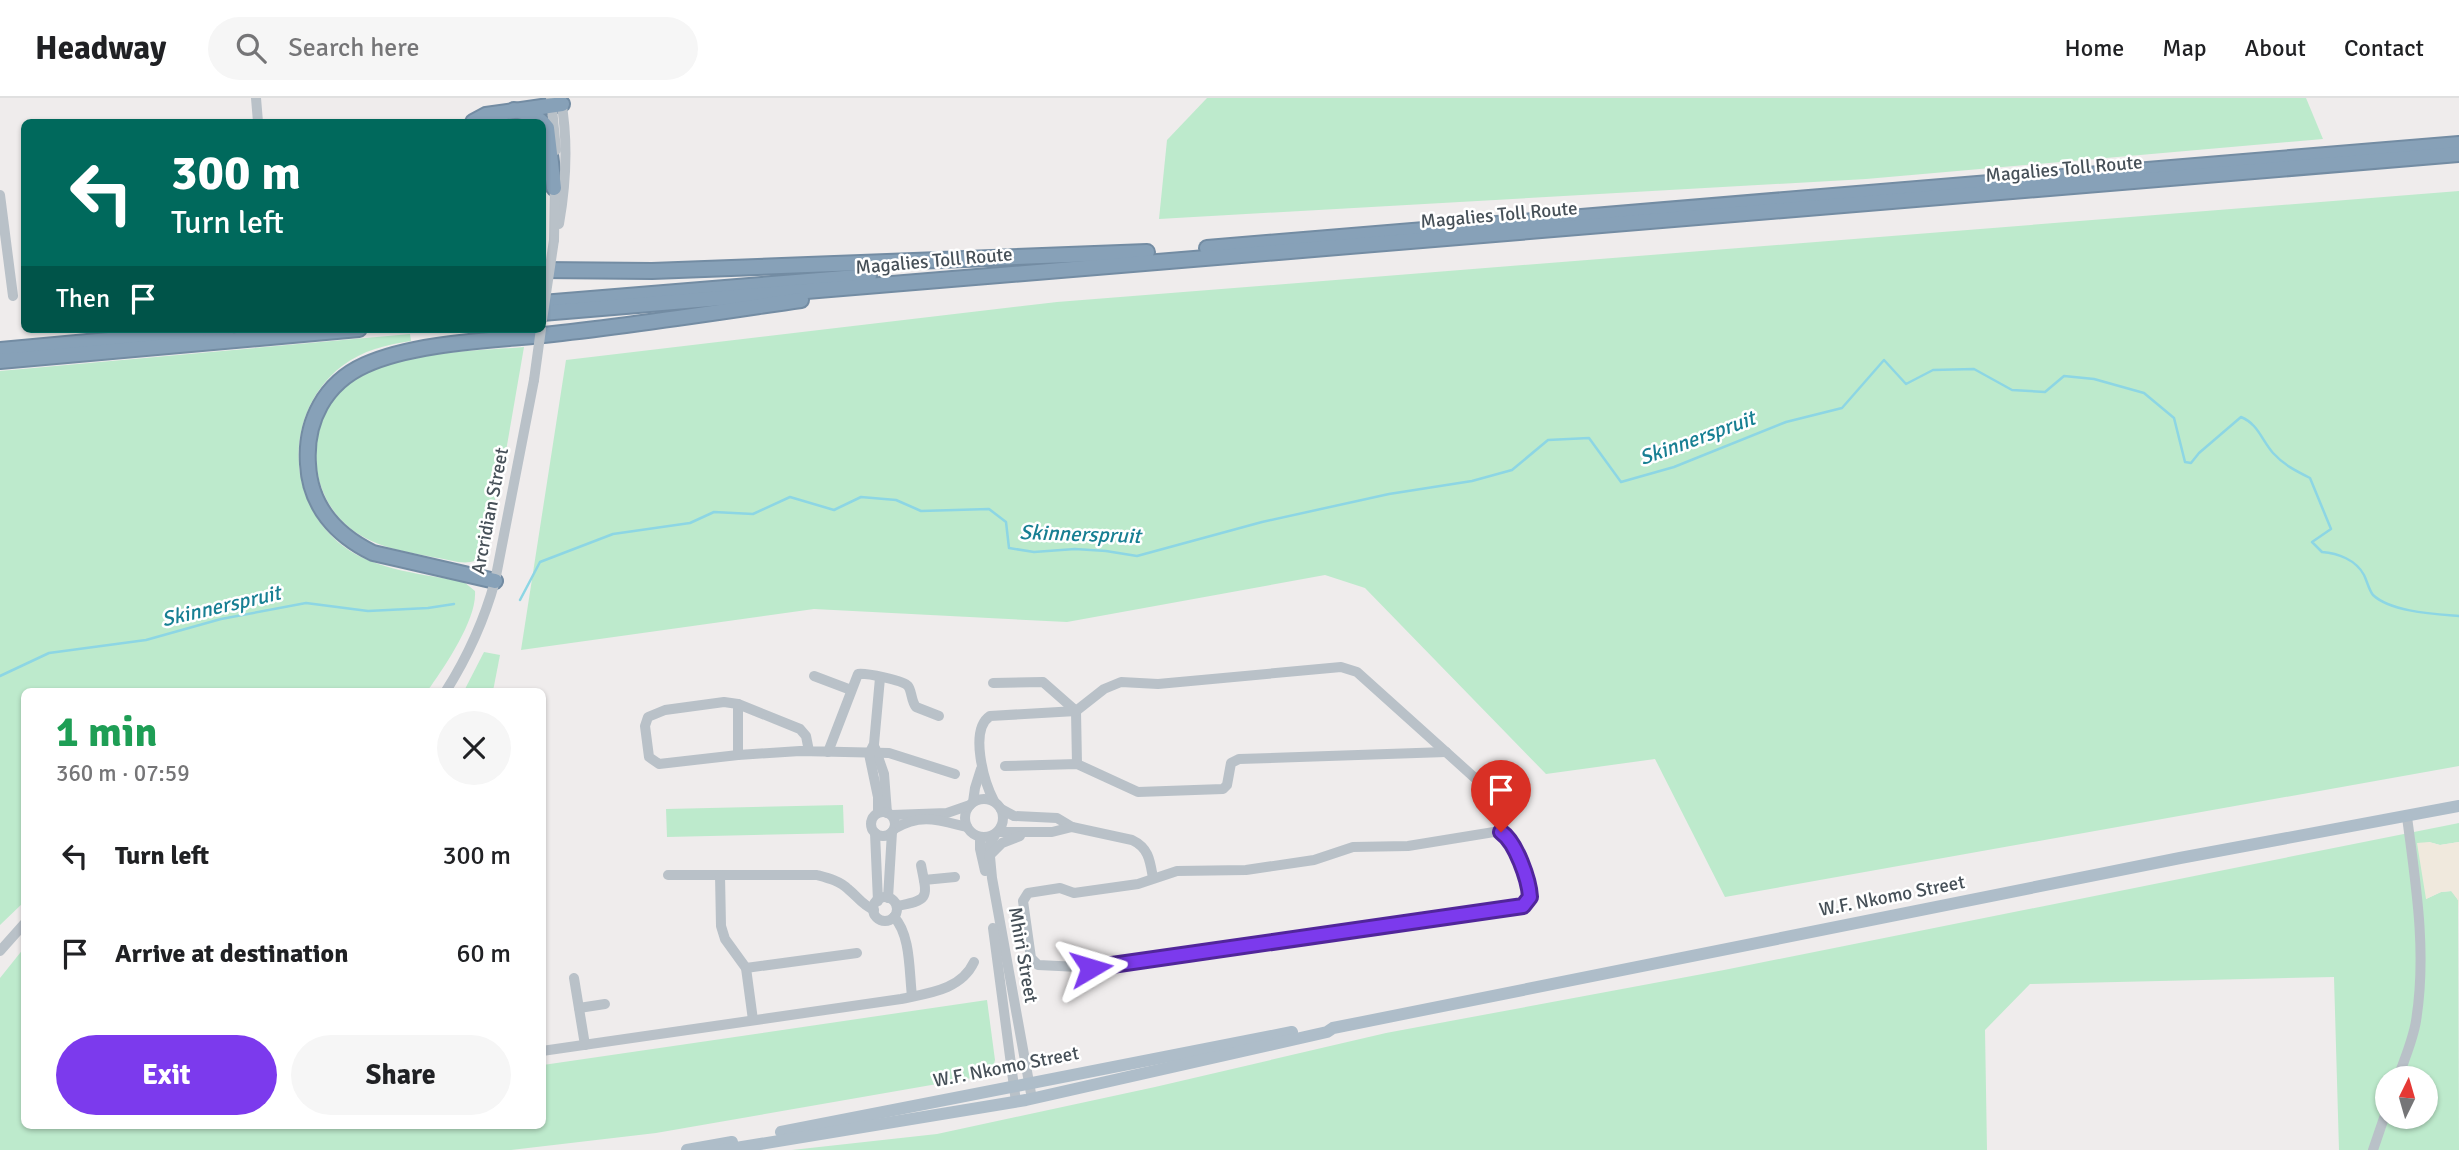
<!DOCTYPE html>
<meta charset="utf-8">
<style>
body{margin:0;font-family:Signika,sans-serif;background:#f6f6f6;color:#202124;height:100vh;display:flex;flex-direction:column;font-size:26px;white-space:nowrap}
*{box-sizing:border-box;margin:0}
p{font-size:23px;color:#757577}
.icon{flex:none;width:38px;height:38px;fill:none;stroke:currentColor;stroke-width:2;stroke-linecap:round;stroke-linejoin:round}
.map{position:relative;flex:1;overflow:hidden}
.drawer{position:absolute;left:21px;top:590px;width:525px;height:441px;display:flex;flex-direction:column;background:#fff;border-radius:10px;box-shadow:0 2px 5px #0004}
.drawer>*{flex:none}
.hud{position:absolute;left:21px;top:21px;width:525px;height:214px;border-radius:10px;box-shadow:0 2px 5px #0004;background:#00695c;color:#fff;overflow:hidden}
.needle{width:46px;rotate:5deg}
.controls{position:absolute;left:2375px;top:968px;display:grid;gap:14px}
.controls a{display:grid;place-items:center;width:63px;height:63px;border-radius:50%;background:#fff;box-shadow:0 2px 5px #0004;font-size:35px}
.pin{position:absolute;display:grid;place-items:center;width:60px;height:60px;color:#fff;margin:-72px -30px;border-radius:50% 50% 50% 0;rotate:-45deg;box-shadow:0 0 7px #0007}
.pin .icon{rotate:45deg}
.me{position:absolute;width:77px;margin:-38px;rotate:83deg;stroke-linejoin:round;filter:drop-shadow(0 0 5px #0008)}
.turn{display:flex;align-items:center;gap:24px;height:147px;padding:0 35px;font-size:32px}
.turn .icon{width:91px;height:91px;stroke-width:2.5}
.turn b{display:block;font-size:49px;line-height:60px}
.then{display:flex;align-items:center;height:66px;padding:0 35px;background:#0003;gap:14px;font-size:26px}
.round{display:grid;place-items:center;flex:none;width:74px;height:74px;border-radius:37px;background:#f6f6f6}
.overview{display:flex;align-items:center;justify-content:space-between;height:119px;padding:0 35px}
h1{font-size:42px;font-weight:700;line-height:52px;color:#1e9e55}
.action{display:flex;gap:14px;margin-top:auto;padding:14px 35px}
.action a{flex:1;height:80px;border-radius:42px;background:#7c3aed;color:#fff;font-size:28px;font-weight:700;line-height:80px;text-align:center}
.action a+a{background:#f6f6f6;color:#202124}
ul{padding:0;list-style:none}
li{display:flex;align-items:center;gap:21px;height:98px;padding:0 35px}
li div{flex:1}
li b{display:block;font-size:26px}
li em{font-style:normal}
header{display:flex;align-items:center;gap:42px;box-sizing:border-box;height:98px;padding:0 35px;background:#fff;border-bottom:2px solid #e0e0e0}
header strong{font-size:33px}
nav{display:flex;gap:38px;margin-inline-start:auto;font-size:24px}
.search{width:490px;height:63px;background:#f6f6f6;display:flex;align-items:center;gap:18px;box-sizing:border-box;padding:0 24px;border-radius:38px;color:#757577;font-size:26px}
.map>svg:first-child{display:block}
.green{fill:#bdeacc;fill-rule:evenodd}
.sand{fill:#f0e9dd}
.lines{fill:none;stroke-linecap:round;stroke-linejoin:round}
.stream{stroke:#8dd6e4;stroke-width:2.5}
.highway-casing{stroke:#738ca3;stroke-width:18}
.minor{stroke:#b9c1c8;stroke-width:10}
.major{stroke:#aebdc9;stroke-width:12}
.highway{stroke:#87a1b8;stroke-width:14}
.minor-bridge{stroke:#b9c1c8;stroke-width:10}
.route-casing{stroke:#51269a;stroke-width:18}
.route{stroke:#7c3aed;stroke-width:12}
.labels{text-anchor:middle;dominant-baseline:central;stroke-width:5;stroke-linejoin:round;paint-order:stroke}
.street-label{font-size:19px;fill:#465058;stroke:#fff}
.water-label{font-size:21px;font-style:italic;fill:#177f93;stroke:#fff}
</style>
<header>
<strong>Headway</strong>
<div class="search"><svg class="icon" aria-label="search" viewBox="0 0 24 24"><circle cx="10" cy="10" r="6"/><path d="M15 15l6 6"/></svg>Search here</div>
<nav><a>Home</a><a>Map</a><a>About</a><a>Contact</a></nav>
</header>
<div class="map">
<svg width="2459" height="1052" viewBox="0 0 2459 1052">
<rect width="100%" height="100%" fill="#efecec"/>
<g class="green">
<polygon points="1207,0 2306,0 2323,41 1866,81 1159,121 1167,42"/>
<polygon points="2459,93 2459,668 1725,799 1655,661 1546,676 1365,490 1325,477 1067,524 814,511 521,552 566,262 1057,204"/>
<path d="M410,236L411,243C386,247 363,252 342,268C284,313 284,403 343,448C376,473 425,476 464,484L475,493C477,521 446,566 431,588L427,593H24V804L0,827V273Z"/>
<path d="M524,249L506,353L483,456C476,465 468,465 458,464C427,457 388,454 360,437C299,400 302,307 366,274C406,254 478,253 524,249Z"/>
<polygon points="484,554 500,557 493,593 464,593"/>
<polygon points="843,707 844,735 667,739 666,711"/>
<path d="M2459,725V744L2440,747L2429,744L2426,801L2441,794L2452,793L2458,802L2459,1052H2339L2334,879L2030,886L1985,932L1987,1052H792L937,1036L1155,989L1386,935L1724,872ZM2387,980H2426V1018H2387Z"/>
<polygon points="24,850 24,1027 542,1027 543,967 987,902 995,962 993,970 983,978 656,1035 511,1052 0,1052 0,880"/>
</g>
<polygon class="sand" points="2429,744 2440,747 2459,744 2459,813 2458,802 2451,793 2441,794 2426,801 2417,745"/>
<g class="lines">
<g class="stream">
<path d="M520,502L540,464L613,436L690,425L714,414L753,416L790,399L834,412L861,399L896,402L921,413L989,411L1006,424L1009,450L1034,454L1075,451L1106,453L1137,458L1262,424L1389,396L1472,383L1512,372L1548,342L1589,340L1621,384L1674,369L1786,324L1842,310L1884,262L1906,286L1933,272L1974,271L2012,292L2045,294L2064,278L2094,281L2144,295L2174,320L2185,364L2191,365L2199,355L2241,319C2258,326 2261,341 2273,355C2284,367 2296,373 2310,380L2331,431L2312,444L2322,454C2338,455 2356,462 2364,477C2367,483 2369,492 2373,497C2391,514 2435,516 2459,518"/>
<polyline points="0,578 49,555 146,542 221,521 306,505 368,513 428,510 454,506"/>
</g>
<g class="highway-casing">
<g id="highway">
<path d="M514,12C528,15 538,18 547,30L554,90"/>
<polyline points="473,24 486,17 562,6"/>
<polyline points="1207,150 2459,46"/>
<polyline points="542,172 652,173 1147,154"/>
<polyline points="542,205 869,178"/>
<polyline points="542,215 2459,56"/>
<polyline points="0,252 228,231"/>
<polyline points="0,263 359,231"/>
<path d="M495,483L373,455C336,437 310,408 308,366C305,323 325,285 365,267C415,244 498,242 553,236C636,227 719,214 801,202"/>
</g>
</g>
<g class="minor">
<polyline points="256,0 258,24"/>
<polyline points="551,0 556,52"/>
<polyline points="0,97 13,198"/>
<path d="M559,126C566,86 568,42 561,2"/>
<polyline points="554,142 555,84"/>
<polyline points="814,578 851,592"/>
<polyline points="993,585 1043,584 1076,613 1077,666"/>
<path d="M446,593C468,558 484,523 495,483L534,282"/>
<polyline points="738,606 738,657"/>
<polyline points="875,650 884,676 887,715"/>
<polyline points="809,653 806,638 800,631 738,606 724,604 665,612 648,619 645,628 649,659 659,666 738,657 800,653 889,655 955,676"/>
<path d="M828,654L858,576C866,575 903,582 908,588C912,593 911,603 916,609L939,618"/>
<polyline points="1005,668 1077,666 1138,694 1223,691 1227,687 1231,665 1239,661 1446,654"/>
<circle cx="984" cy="720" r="19"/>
<path d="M994,703C984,684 969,632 990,618L1076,613L1104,591L1121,584L1158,586L1341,569L1357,574L1476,681"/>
<polyline points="973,704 975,690 981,671"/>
<path d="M1001,711L1014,718L1057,720L1072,729L1132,742C1149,750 1150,763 1153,780"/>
<circle cx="883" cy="726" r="12"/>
<polyline points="878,715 878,699 869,656 874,646 880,580"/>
<polyline points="892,717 947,715 970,707"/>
<path d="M894,731C921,715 938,722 967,729"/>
<polyline points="998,734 1052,734 1072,729"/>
<path d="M1494,734C1514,735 1529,781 1530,799L1523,808L1100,870L1038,867L1031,860L1023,803L1028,795L1060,790L1074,795L1138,786L1177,773L1246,772L1314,762L1353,749L1408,748Z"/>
<polyline points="875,735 878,803"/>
<polyline points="995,737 989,748 992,780 1032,1001"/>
<polyline points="980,739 980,751 985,773"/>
<polyline points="989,758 1002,745 1020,738"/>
<path d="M668,777H817C828,780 840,783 848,791C858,799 862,807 874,812"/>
<polyline points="720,777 721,828 725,841 746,870 753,922"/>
<polyline points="924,782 955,779"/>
<circle cx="885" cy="811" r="12"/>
<polyline points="888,800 892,734"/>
<path d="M897,808C931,802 927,799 921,767"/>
<path d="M894,819C911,837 909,874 912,898"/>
<polyline points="993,830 1016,1004"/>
<polyline points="0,853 24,826"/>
<polyline points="746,870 857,855"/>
<polyline points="574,880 585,947"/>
<polyline points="579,910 605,906"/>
<path d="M542,953L901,901C929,895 961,892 974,864"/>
<path d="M2398,980C2404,962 2413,942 2416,923C2427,855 2416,787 2407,719"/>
<polyline points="2373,1052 2387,1011"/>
</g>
<g class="major">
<polyline points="781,1034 1292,934"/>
<polyline points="687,1052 732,1044"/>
<polyline points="724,1052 1026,1002 1327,934 1333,930 2180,760 2459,708"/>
</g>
<use href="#highway" class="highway"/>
<g class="minor-bridge">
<polyline points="542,222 554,142"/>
<polyline points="534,282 541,231"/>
</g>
</g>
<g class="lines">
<g class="route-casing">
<path id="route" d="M1091,870L1523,808L1530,799C1529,782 1516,744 1501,734"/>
</g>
<use href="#route" class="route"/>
</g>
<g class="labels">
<g class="street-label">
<text transform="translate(2064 71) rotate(-5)">Magalies Toll Route</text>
<text transform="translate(1499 117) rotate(-5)">Magalies Toll Route</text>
<text transform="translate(934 163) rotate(-5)">Magalies Toll Route</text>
<text transform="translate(490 413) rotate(-79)">Arcridian Street</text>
<text transform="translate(1892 798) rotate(-11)">W.F. Nkomo Street</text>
<text transform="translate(1023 857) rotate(80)">Mhiri Street</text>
<text transform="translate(1006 969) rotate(-11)">W.F. Nkomo Street</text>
</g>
<g class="water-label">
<text transform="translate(1697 340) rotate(-20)">Skinnerspruit</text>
<text transform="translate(1080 436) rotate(2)">Skinnerspruit</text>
<text transform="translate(221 508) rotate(-13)">Skinnerspruit</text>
</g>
</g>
</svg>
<div class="controls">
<a><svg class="needle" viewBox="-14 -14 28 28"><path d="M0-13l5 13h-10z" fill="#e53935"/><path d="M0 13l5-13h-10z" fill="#757577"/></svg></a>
</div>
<div class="pin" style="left:1501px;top:734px;background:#d93025"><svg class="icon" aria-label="arrive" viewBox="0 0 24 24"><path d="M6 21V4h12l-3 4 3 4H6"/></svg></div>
<svg class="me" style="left:1091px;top:870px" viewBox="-20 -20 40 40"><path d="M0-17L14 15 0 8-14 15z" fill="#7c3aed" stroke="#fff" stroke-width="4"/></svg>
<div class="hud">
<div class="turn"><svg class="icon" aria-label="left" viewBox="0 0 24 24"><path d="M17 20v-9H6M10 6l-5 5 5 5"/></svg><div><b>300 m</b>Turn left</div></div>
<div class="then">Then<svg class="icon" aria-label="arrive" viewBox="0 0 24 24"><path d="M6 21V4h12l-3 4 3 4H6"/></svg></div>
</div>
<section class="drawer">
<div class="overview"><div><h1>1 min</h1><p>360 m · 07:59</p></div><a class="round"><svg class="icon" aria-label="close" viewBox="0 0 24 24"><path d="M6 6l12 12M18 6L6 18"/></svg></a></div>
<ul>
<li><svg class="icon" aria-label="left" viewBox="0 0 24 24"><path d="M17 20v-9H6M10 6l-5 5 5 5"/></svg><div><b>Turn left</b></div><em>300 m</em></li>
<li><svg class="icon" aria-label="arrive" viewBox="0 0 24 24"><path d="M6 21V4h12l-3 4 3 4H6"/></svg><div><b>Arrive at destination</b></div><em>60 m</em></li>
</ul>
<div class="action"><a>Exit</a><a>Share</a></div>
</section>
</div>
